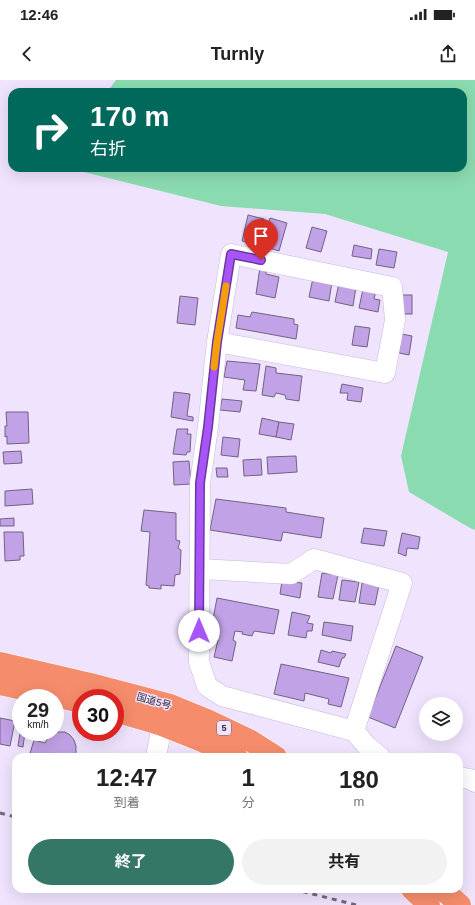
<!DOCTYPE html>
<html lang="ja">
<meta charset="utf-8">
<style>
body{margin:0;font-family:Helvetica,"Noto Sans JP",sans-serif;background:#f2f2f2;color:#222;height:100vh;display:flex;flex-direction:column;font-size:15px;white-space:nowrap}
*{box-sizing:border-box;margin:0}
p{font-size:13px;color:#767676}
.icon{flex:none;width:22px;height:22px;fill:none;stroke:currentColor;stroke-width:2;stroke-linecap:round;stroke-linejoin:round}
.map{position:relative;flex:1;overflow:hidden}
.side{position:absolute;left:12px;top:673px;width:451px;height:140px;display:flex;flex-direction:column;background:#fff;border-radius:12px;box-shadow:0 4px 16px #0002}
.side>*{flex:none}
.hud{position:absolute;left:8px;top:8px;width:459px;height:84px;border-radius:12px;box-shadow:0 4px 16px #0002;background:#00695c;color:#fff;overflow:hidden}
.buttons{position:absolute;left:419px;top:617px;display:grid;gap:8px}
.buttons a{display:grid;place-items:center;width:44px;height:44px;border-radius:50%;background:#fff;box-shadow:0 4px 16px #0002;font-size:20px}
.speed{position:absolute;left:12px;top:609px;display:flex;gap:8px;font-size:20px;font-weight:700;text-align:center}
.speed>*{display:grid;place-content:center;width:52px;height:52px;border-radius:50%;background:#fff;box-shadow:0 4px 16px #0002;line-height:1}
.speed small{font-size:10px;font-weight:400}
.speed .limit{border:6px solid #d22;background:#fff;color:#111}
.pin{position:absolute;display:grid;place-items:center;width:34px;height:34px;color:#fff;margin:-41px -17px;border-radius:50% 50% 50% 0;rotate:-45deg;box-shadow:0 0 4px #0007}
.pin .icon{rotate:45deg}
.me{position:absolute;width:44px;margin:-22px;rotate:0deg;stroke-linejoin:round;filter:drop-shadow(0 0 3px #0008)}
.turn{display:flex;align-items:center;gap:14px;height:84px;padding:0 16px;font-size:18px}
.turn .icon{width:52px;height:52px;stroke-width:2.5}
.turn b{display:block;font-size:28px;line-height:34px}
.eta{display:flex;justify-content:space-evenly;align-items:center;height:68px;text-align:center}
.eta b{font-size:24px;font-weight:700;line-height:28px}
.cta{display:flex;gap:8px;margin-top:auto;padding:8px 16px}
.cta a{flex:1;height:46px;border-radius:24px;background:#357767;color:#fff;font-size:16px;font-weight:700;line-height:46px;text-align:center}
.cta a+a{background:#f2f2f2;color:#222}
.status{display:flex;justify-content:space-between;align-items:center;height:28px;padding:0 20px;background:#fff;direction:ltr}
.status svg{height:11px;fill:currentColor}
header{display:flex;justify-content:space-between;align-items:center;height:52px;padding:0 16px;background:#fff;font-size:18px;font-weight:700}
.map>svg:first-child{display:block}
.green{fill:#8bdbb0}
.building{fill:#c2a2e6;stroke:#706380}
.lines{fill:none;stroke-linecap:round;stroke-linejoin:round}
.minor-casing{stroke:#c8bada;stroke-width:21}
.highway-casing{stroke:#fff;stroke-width:23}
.minor{stroke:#fff;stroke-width:20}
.highway{stroke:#f58c6c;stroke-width:22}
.rail{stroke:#71697b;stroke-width:3;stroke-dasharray:5 5;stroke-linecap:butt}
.route-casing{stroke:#6d37a1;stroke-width:10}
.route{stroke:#a855f7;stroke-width:7}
.slow{stroke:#f59e0b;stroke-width:7}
.labels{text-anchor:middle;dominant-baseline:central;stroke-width:3;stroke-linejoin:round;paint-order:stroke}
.shield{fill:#efe3fe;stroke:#6a6273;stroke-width:1}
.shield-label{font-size:9px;font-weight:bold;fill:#312b38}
.street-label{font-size:10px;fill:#312b38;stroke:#efe3fe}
</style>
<div class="status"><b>12:46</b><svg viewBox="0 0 49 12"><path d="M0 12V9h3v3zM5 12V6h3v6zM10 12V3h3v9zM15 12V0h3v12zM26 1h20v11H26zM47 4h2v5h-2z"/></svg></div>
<header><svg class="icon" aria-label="back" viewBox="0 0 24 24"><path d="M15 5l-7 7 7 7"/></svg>Turnly<svg class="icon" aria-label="share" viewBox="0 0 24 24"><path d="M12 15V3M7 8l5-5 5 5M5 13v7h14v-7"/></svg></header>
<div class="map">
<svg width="475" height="825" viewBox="0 0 475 825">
<rect width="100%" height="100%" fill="#efe3fe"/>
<polygon class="green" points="116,0 475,0 475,450 470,448 409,412 401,376 448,172 325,134 221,126 68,88 463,88 463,12 107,12"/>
<g class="building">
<polygon points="248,135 264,139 257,165 242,161"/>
<polygon points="270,138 287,143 279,171 262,166"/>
<polygon points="312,147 327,151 321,172 306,168"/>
<polygon points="354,165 372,169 371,179 352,176"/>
<polygon points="379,169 397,172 394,188 376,185"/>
<polygon points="260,187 266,188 266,194 279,197 275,218 256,214"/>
<polygon points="313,198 332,202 329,221 309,217"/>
<polygon points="339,203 356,207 353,226 335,222"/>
<polygon points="363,209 376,211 374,219 380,220 378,232 359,228"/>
<rect x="402" y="215" width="10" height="19"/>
<polygon points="180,216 198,218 195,245 177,243"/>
<polygon points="252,232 294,239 294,244 298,245 296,259 236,248 238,235 250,237"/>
<polygon points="355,246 370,248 367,267 352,265"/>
<polygon points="402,254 412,256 409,275 399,273"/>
<polygon points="227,281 260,284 256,311 243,310 245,300 224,297"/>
<polygon points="266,286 276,288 276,293 302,296 299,321 286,319 285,315 276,313 274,317 262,315"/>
<polygon points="342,304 363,308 361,322 347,320 348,313 340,313"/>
<polygon points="174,312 190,314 187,336 193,337 193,341 171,337"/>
<polygon points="222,319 242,321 240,332 220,330"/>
<polygon points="6,332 28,332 29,363 7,364 7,356 5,357 5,346 7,346"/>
<polygon points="262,338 279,342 276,357 259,354"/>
<polygon points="279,342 294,344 291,360 276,357"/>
<polygon points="177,349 188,349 187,354 191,354 190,372 187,372 186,375 173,374"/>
<polygon points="223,357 240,359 238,377 221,375"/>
<polygon points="21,371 22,383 4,384 3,372"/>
<polygon points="296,376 297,392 268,394 267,377"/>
<polygon points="261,379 262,395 244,396 243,380"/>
<polygon points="189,381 191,404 174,405 173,382"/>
<polygon points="216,388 227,388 228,397 217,397"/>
<polygon points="32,409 33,424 5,426 5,411"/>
<polygon points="216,419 286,428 286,432 324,438 321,458 283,452 281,461 210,450"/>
<polygon points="144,430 176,433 176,460 180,461 178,468 181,470 180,494 175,495 174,506 161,505 161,509 149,508 149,506 146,505 150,452 141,451"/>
<polygon points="14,438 14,446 0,446 0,439"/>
<polygon points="364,448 387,451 384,466 361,463"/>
<polygon points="4,452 23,452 24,476 20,476 20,480 5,481"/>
<polygon points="402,453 420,457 418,469 407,468 406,476 398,473"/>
<polygon points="322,493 338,495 333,519 318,517"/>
<polygon points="342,500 359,502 355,522 339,520"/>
<polygon points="282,501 302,503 300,518 280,514"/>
<polygon points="362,503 379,505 375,525 359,523"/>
<polygon points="217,518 279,530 274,554 254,551 252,556 242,554 243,552 235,551 233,560 236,562 232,581 214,577 218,560 213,559 215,546 212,545"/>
<polygon points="292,532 310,536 307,543 313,544 312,551 307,551 306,558 288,555"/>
<polygon points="324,542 353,546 351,561 322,555"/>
<polygon points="396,566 423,577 395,648 368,637"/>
<polygon points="321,570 331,573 332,571 346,574 344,578 342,578 339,587 318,582"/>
<polygon points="281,584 349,598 341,627 328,624 329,619 305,613 304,621 274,614"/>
<polygon points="0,638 15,641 10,666 0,664"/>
<polygon points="21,647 21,652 25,652 23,667 18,666"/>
<polygon points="58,652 65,652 70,655 74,660 76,666 76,672 75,677 29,677 34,660 45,663 48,658 53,654"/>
</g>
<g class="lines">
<g class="minor-casing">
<g id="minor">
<polyline points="217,262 385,293 395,240 392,207 231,174 217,262 208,347 200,403 199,582 207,606 222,616 354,651 367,666 380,677"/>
<polyline points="200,489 291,494 314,479 402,503 354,651"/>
<polyline points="156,677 162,645 167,631"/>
<polyline points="459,697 470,699 475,702"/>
</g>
</g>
<g class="highway-casing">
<g id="highway">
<polyline points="0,583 90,604 170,625 209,641 251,661 276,677"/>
<polyline points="0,604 81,622"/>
<polyline points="115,631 162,645 202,661 237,677"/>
<polyline points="412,809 429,825"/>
<polyline points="442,809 460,825"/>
</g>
</g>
<use href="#minor" class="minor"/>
<use href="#highway" class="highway"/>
<g class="rail">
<polyline points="0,733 16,737"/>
<polyline points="293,809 356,825"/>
</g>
</g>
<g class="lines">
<g class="route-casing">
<polyline id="route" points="199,551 200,403 208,347 217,262 231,174 261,180"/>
</g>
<use href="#route" class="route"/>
<polyline class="slow" points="214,287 217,262 226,206"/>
</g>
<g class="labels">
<rect class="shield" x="217" y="641" width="14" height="14" rx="3"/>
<g class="shield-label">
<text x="224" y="648">5</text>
</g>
<g class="street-label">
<text transform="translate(154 621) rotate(16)">国道5号</text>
</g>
</g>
</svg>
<div class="buttons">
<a><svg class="icon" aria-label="layers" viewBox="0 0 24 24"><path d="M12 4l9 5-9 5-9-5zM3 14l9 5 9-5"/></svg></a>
</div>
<div class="speed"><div>29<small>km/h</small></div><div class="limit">30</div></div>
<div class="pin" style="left:261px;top:180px;background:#d93025"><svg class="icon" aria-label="arrive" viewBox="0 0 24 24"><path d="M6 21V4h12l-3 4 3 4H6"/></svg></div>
<svg class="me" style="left:199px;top:551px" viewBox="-20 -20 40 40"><circle r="19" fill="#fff"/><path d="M0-13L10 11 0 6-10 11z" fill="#a855f7"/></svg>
<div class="hud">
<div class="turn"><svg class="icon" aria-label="right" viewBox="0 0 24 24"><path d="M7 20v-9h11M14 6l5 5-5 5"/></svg><div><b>170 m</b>右折</div></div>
</div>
<section class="side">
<div class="eta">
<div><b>12:47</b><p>到着</p></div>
<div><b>1</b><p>分</p></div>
<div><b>180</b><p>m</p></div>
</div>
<div class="cta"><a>終了</a><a>共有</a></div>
</section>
</div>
